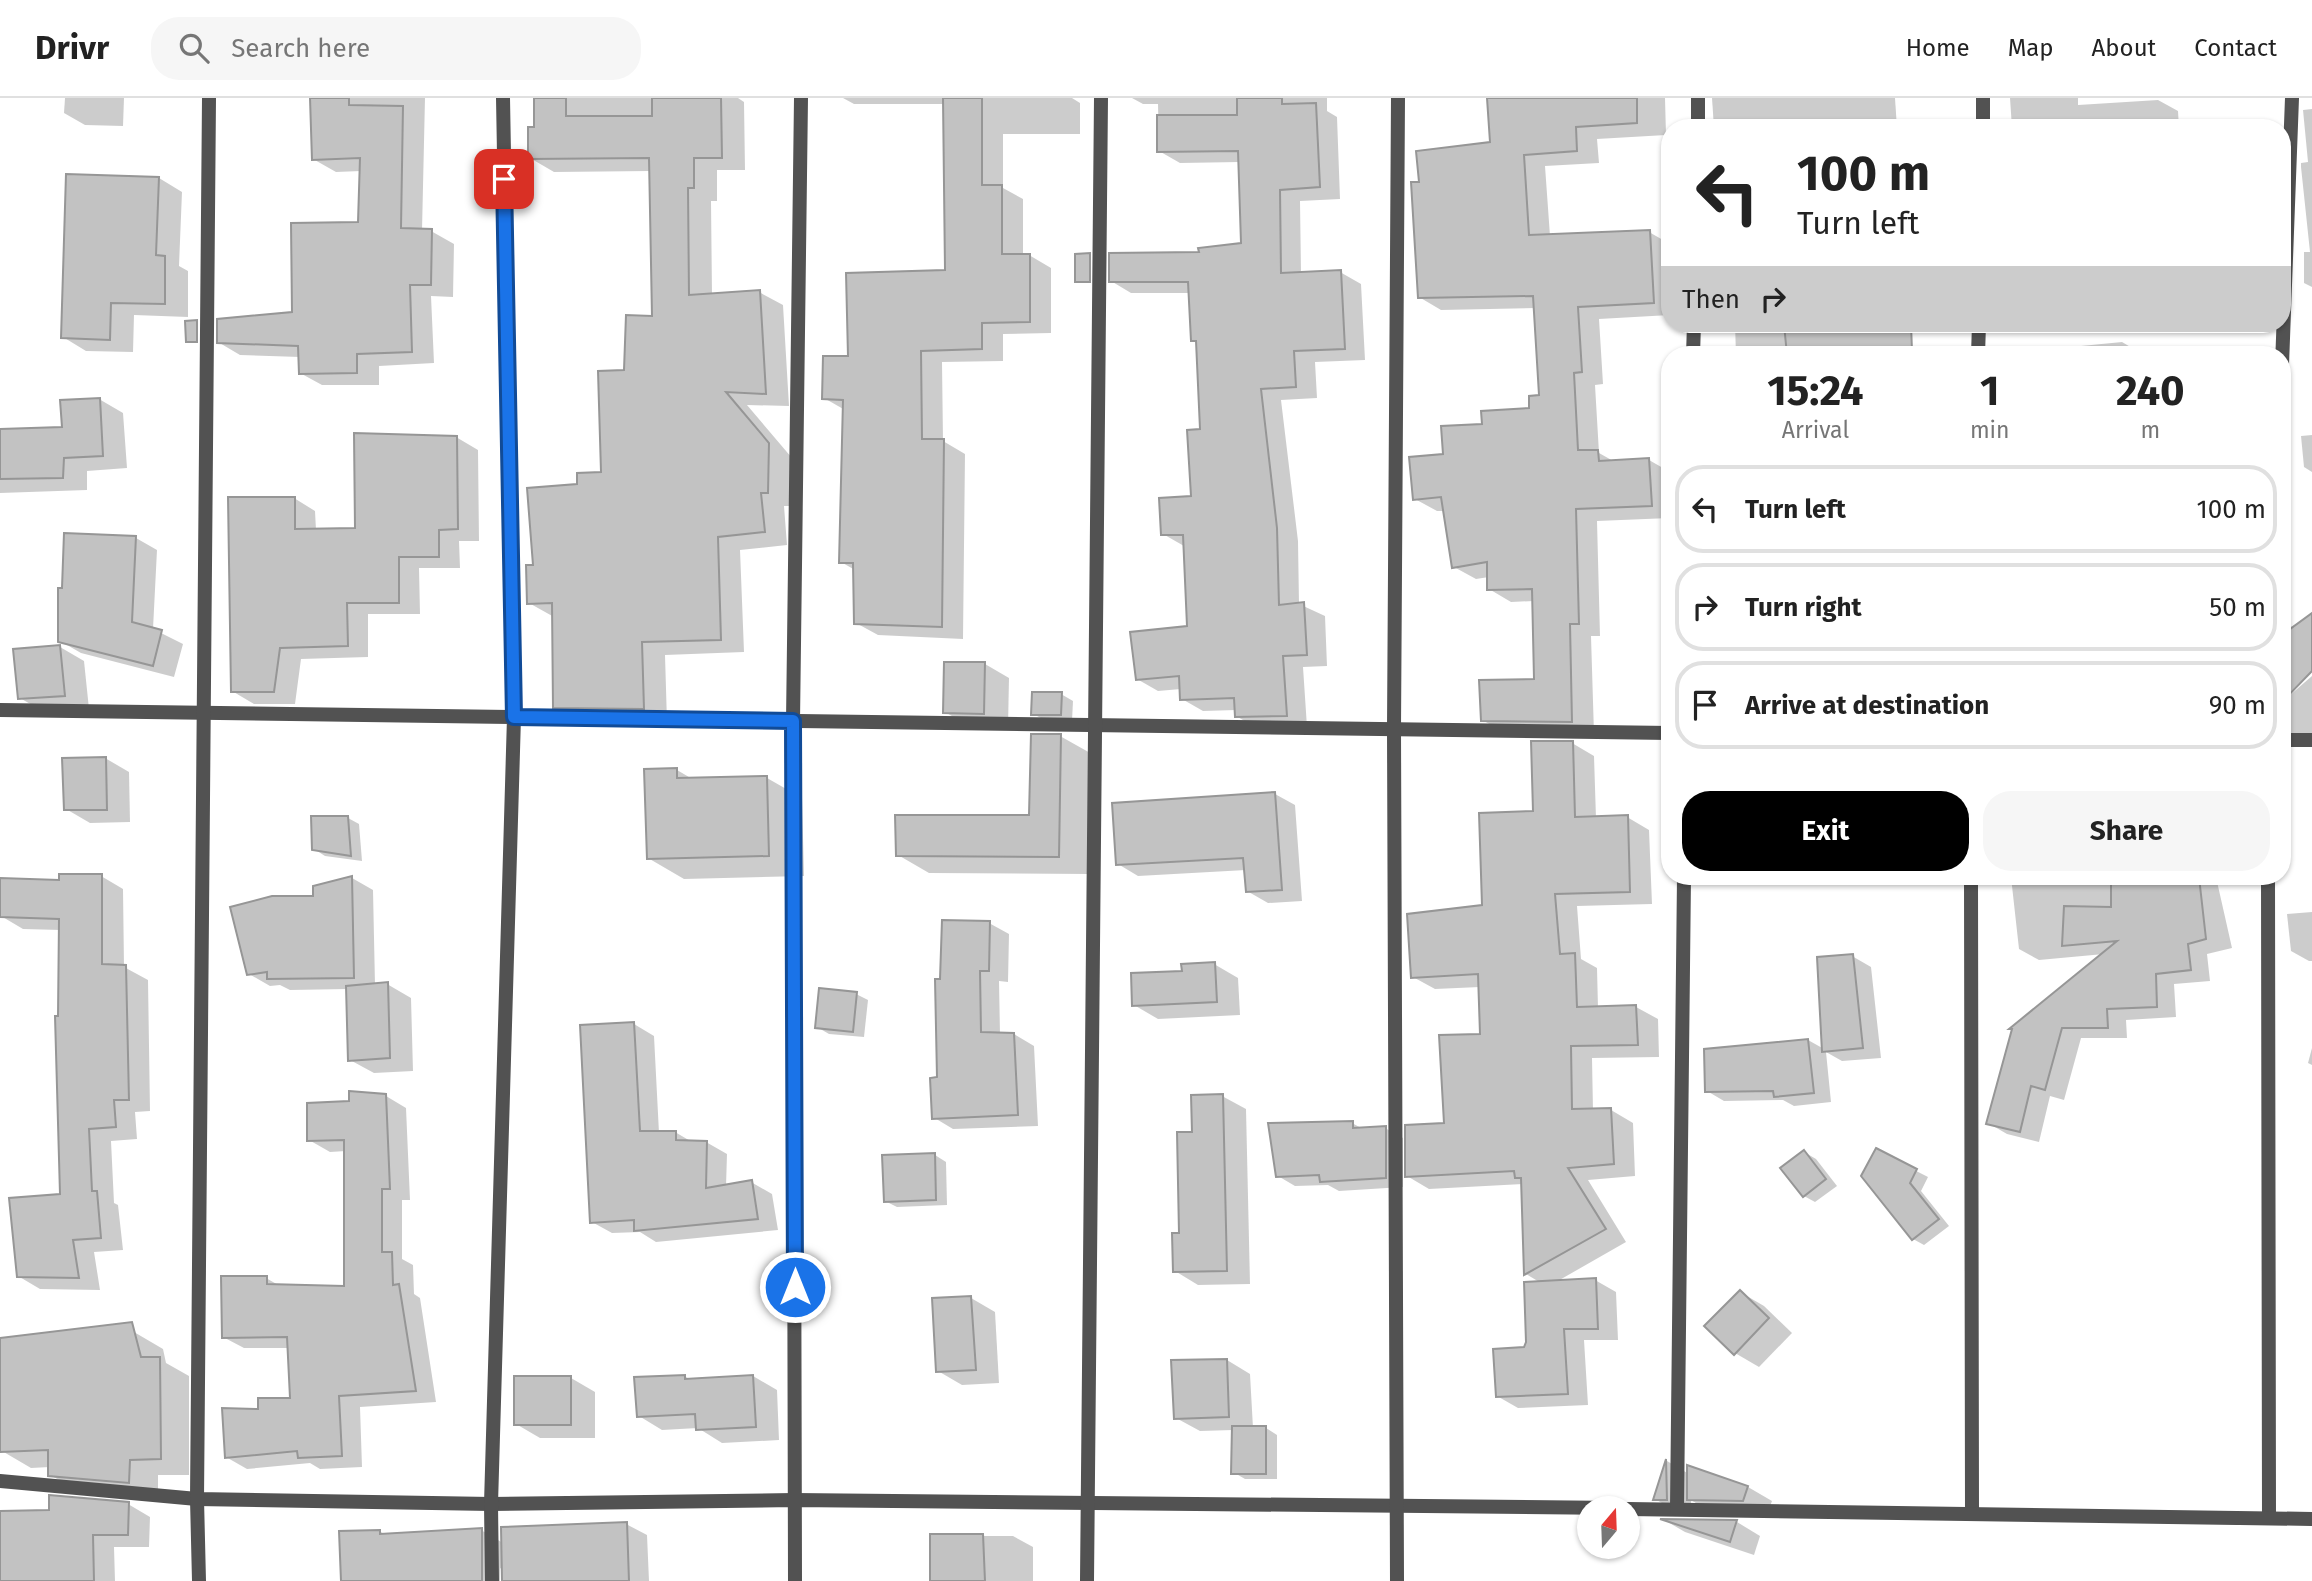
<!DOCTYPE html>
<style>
body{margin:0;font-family:"Fira Sans",sans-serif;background:#f6f6f6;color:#222;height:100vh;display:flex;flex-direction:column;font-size:26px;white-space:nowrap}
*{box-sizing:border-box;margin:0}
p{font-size:23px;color:#767676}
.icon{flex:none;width:38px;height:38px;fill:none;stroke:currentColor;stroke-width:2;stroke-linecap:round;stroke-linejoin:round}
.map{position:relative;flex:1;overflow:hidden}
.sheet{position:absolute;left:1661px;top:248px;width:630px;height:539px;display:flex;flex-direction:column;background:#fff;border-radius:28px;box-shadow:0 2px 5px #0004}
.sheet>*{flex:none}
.hud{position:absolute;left:1661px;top:21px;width:630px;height:214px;border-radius:28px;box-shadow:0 2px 5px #0004;background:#fff;color:#222;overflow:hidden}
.needle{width:46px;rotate:19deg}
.buttons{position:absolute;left:1577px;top:1398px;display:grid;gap:14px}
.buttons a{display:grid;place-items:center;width:63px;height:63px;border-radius:50%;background:#fff;box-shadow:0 2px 5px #0004;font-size:35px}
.pin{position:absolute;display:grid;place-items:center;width:60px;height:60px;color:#fff;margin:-30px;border-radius:14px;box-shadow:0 4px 10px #0006}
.me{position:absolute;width:77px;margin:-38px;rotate:0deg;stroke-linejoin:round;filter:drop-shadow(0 0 5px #0008)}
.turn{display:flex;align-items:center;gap:24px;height:147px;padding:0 21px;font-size:32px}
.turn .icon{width:91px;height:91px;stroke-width:2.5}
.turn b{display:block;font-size:49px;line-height:60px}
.then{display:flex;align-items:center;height:66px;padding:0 21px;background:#0003;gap:14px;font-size:26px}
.eta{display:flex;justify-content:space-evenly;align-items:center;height:119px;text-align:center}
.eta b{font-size:42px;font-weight:700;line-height:49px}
.cta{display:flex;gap:14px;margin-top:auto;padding:14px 21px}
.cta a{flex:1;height:80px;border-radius:28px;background:#000;color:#fff;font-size:28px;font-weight:700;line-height:80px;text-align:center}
.cta a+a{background:#f6f6f6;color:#222}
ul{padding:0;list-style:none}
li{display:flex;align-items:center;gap:21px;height:88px;margin:0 14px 10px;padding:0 7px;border:4px solid #e0e0e0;border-radius:28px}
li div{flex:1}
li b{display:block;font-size:26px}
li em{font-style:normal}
header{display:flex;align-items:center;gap:42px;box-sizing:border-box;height:98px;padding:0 35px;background:#fff;border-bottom:2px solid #e0e0e0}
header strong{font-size:33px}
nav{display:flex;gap:38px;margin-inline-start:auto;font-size:24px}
.search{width:490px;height:63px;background:#f6f6f6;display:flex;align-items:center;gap:18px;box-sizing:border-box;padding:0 24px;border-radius:28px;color:#767676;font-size:26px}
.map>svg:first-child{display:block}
.shadow{fill:#0003}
.building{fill:#c2c2c2;stroke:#969696;stroke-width:2}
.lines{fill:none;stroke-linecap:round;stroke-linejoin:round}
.minor{stroke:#525252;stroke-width:14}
.route-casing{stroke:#114b97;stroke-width:18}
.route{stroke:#1a73e8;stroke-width:12}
</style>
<header>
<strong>Drivr</strong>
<div class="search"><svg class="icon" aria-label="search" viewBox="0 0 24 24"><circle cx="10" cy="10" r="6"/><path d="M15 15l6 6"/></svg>Search here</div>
<nav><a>Home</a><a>Map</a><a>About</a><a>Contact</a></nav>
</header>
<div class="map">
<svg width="2312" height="1483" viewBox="0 0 2312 1483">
<rect width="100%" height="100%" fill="#fff"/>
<g class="shadow">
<polygon points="65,0 124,0 123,28 85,27 64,15"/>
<polygon points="312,0 425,0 422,133 431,133 454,146 453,199 431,198 434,265 379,268 379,287 322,287 300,275 300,259 240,257 218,244 294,216 360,125 361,73 336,74 313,61"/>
<polygon points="536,0 738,0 744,4 745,72 717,72 717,103 711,103 712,197 759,194 783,207 789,308 747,307 792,360 791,408 784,408 787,447 740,452 744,554 665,557 667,624 578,622 555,609 554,519 529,505 535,468 579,388 603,376 626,274 654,220 651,73 554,74 530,60 536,31"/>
<polygon points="843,0 1072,0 1080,5 1080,36 1003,36 1003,90 1023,101 1023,158 1029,157 1051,170 1051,235 1003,236 1003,263 942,264 943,343 965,356 963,541 878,537 856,525 855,472 841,464 845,312 824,300 850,260 947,174 945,6 854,6"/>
<polygon points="1132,0 1327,0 1327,13 1337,19 1340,101 1300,103 1301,176 1340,174 1361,186 1365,262 1315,264 1317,300 1281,302 1298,443 1299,506 1325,518 1327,568 1303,569 1307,629 1257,630 1236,618 1236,612 1203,613 1182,601 1181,591 1158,593 1137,581 1189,530 1184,448 1163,436 1193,400 1202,332 1198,245 1193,242 1190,195 1131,195 1111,183 1201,156 1243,147 1240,64 1180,65 1159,53 1158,6 1143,6"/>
<polygon points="1505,0 1665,0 1666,37 1597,41 1599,65 1545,68 1550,138 1649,134 1670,146 1670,217 1599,221 1603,286 1595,287 1599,355 1615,364 1649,362 1670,374 1670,420 1597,423 1600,538 1591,538 1594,636 1504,634 1482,622 1536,582 1534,503 1511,504 1489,491 1489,479 1476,481 1454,469 1445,413 1437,413 1415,401 1445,357 1484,328 1531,312 1541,299 1536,210 1441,212 1419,199 1421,85 1492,45"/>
<polygon points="1712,0 1895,0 1897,30 1714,30"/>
<polygon points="2010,0 2078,0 2078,7 2158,2 2178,13 2179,30 2012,30"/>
<polygon points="2312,11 2312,189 2304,185 2304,154 2310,154 2301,69 2301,65 2308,64 2303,12"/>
<polygon points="159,80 182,94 179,168 188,173 188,219 134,217 133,254 86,253 63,239"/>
<polygon points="1735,226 1894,226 1895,257 1736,257"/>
<polygon points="2122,244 2144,257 2082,257 2081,248"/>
<polygon points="99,301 123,315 127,370 87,373 87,392 0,395 0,333 63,331"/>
<polygon points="2312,337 2312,374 2304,369 2301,338"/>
<polygon points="456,339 478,352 479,443 459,443 460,470 419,470 420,516 368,516 368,559 301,561 295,606 254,606 232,593 294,400 315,413 316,432 357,432"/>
<polygon points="136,440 157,452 153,531 183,546 174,579 81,555 60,543"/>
<polygon points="2282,523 2299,533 2312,555 2312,563 2282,576"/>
<polygon points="60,549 84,563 89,611 44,614 20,600"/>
<polygon points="985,566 1009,580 1008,629 969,628 945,614"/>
<polygon points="2312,578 2312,641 2294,642 2290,651 2282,647 2282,604"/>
<polygon points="1061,596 1073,603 1072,623 1045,622 1033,616"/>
<polygon points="1060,638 1092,656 1089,776 929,775 898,757 1030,719"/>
<polygon points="1572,645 1594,658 1596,720 1627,719 1649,732 1652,806 1577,808 1581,861 1597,870 1598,910 1636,909 1658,921 1659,959 1592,960 1593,1013 1611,1012 1633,1025 1635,1078 1588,1082 1626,1144 1556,1184 1595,1182 1616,1194 1618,1242 1584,1242 1588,1307 1518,1310 1497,1298 1525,1251 1541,1185 1526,1176 1523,1086 1429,1091 1407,1078 1446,1026 1481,937 1480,889 1435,891 1413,879 1484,808"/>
<polygon points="105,660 129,674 130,724 90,725 66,711"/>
<polygon points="677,672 694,682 767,680 802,700 804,778 684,781 648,760"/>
<polygon points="1275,696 1295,707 1302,803 1268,805 1247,793 1246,772 1138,778 1118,766"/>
<polygon points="348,720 359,726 362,763 325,758 314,751"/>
<polygon points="101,778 123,791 124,869 148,882 150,1013 135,1014 137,1041 111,1043 114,1105 118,1107 123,1152 94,1154 100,1192 40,1191 18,1178 62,1097 61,832 23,831 1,818 61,784"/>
<polygon points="2011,779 2216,779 2232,850 2207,856 2210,883 2174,886 2176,919 2126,922 2127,940 2081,940 2064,1002 2050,998 2039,1044 2007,1036 1988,1025 2104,856 2039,862 2019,851"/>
<polygon points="352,780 373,792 375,887 387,886 411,900 413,973 374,975 350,962 348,891 290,892 280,887 270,888 249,876 315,800"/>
<polygon points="2312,814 2312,863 2309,863 2291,853 2287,816"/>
<polygon points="989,825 1009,836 1008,884 999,883 1000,936 1014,936 1034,948 1038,1028 953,1031 933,1019 938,981 942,883"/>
<polygon points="1852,858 1871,869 1881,960 1842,963 1826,954 1831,1004 1794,1008 1783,1002 1724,1003 1707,993 1808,942 1824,951"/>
<polygon points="1214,866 1238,880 1240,917 1158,921 1134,907 1184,874"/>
<polygon points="856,896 868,902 864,939 829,936 817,929"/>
<polygon points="634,926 654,938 659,1035 675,1034 692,1044 706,1044 727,1056 726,1089 751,1084 772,1096 778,1132 656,1144 640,1134 612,1135 592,1124"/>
<polygon points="2312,950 2312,967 2308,965"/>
<polygon points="386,998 406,1010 410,1102 402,1102 402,1161 413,1167 414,1196 420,1200 436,1304 360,1309 362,1369 320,1371 310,1365 247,1371 226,1359 260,1313 292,1301 289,1250 244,1250 223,1239 266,1180 280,1188 346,1190 346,1053 330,1054 309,1042 351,1005"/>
<polygon points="1222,998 1246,1011 1250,1186 1198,1187 1175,1173 1194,1036"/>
<polygon points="1352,1025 1363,1031 1385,1030 1403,1040 1403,1089 1339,1093 1328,1087 1295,1088 1278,1078"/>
<polygon points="1877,1053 1928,1079 1921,1093 1949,1128 1924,1147 1913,1141"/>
<polygon points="1804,1054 1816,1061 1837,1088 1815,1104 1804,1098"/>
<polygon points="935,1057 946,1064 947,1107 897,1109 885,1103"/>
<polygon points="1740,1194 1764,1208 1792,1235 1759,1269 1735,1255"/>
<polygon points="971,1200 995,1214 999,1285 962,1287 938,1273"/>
<polygon points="134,1234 163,1251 166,1265 189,1278 189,1377 158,1377 158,1401 79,1393 50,1377 50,1369 31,1370 2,1353 0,1240"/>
<polygon points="1227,1262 1250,1276 1253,1330 1266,1330 1277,1337 1277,1381 1245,1381 1233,1374 1233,1332 1200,1333 1176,1320"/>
<polygon points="684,1278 691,1282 753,1278 777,1292 779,1342 722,1345 698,1330 662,1332 639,1318"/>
<polygon points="571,1280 595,1294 595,1340 540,1340 516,1326"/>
<polygon points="1667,1363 1689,1376 1689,1370 1748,1389 1772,1403 1767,1416 1712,1415 1691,1402 1691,1415 1679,1415 1655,1401"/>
<polygon points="128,1406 150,1419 149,1449 114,1449 115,1483 0,1483 0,1415"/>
<polygon points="1666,1423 1737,1424 1760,1438 1754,1457 1685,1434"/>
<polygon points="626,1426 647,1437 649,1483 516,1483 516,1479 500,1470 500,1483 343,1483 379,1433 386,1437 481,1432 503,1445"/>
<polygon points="932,1438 1013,1438 1033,1449 1033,1483 932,1483"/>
</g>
<g class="building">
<polygon points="310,0 349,0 349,7 403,8 401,130 432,131 431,187 410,187 412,254 357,256 357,275 299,276 298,248 217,245 217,221 292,214 291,125 358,124 360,60 312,62"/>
<polygon points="534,0 566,0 566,18 652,18 652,0 721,0 722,60 694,60 694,90 688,90 689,197 760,192 766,296 726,294 769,345 768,395 761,395 765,434 718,439 721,542 642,544 644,611 553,610 552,505 527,506 526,467 533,467 527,390 577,386 577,375 601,374 598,273 624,272 626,217 652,218 649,60 528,61 528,29 534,29"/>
<polygon points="943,0 982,0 982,87 1002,87 1002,156 1030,156 1030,224 982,225 982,251 921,253 922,341 944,341 942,529 854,526 853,465 839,465 843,302 822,301 823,258 848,258 846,175 945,172"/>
<polygon points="1237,0 1282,0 1282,6 1316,5 1320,89 1280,92 1281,175 1341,172 1345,251 1294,253 1296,289 1261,291 1277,430 1279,507 1304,504 1307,557 1283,558 1287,618 1235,619 1234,600 1180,602 1179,578 1136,582 1130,534 1187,528 1183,437 1161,437 1159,400 1191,398 1187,332 1200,331 1196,243 1191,243 1188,184 1109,184 1109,155 1199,154 1198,150 1241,145 1238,53 1157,54 1157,17 1237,17"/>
<polygon points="1487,0 1637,0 1637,25 1576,29 1577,53 1524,57 1529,137 1650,132 1654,205 1578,209 1582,274 1574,275 1578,352 1598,352 1599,363 1649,360 1652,408 1576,411 1579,526 1570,526 1572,624 1481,623 1479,582 1534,581 1532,491 1487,492 1487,464 1452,470 1441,399 1413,402 1409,359 1443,356 1441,328 1482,326 1481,313 1529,310 1529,298 1539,297 1533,198 1418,200 1411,84 1419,84 1416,53 1490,44"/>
<polygon points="66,76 159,79 156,157 165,158 165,206 111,205 110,242 61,240"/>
<polygon points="1090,155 1090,184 1075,184 1075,156"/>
<polygon points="197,222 197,244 186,244 185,223"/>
<polygon points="1784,226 1911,226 1912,253 1787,257"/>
<polygon points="100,300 103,358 64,360 63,380 0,381 0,331 62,329 60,302"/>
<polygon points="354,335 457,338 458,431 439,432 439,459 399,459 399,505 347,505 348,548 280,550 274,594 231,594 228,399 295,399 295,431 355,430"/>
<polygon points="64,435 136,438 132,524 162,532 153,568 58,544 58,490 62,490"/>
<polygon points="2312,515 2312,573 2282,604 2282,537"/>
<polygon points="60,547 65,598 18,601 13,551"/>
<polygon points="944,564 985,564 984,616 943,615"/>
<polygon points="1032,594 1062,594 1061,617 1031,617"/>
<polygon points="1031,636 1061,636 1059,759 896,758 895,717 1029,717"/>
<polygon points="1531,643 1573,643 1575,719 1628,717 1630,794 1555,796 1560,856 1575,855 1577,909 1636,907 1638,947 1571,948 1572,1011 1611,1010 1614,1066 1568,1070 1606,1131 1524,1177 1521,1080 1515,1080 1514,1073 1405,1079 1405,1027 1444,1025 1439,937 1480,936 1478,876 1411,880 1407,816 1482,807 1479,715 1533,713"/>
<polygon points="106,659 107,712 64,712 62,660"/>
<polygon points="677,670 677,680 767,678 769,758 647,761 644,671"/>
<polygon points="1275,694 1282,792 1246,794 1243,760 1116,767 1112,705"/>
<polygon points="311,718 348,718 351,758 312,752"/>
<polygon points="59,776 102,776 102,866 126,867 129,1002 114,1002 116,1029 89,1031 92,1093 97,1093 101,1140 73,1142 79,1180 17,1179 9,1100 60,1096 55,918 58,918 59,821 0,819 0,780 59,782"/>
<polygon points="352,778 354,880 267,881 267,874 247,877 230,809 272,798 313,798 313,788"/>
<polygon points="2111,779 2199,779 2206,841 2188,846 2191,872 2156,876 2157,909 2107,911 2108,930 2062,930 2045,992 2031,988 2020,1034 1986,1026 2012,931 2009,931 2117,843 2062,848 2064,808 2111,809"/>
<polygon points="942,822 990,823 989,873 980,873 981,934 1014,935 1018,1017 932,1021 930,980 937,979 935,881 940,881"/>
<polygon points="1853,856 1863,950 1822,954 1817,859"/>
<polygon points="1215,864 1217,904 1132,908 1131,875 1182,873 1181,866"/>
<polygon points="388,884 390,960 348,963 346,888"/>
<polygon points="819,890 857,894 853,934 815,930"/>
<polygon points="634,924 640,1033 676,1033 676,1042 707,1043 706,1090 752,1082 758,1121 634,1133 634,1122 590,1125 580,927"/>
<polygon points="1808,941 1814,995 1774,999 1773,993 1705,994 1704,951"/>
<polygon points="349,993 386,996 390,1091 382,1091 382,1154 392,1154 393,1187 399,1186 416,1293 339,1298 342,1358 298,1360 297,1353 225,1360 222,1310 258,1311 258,1300 290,1300 287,1239 222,1240 221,1178 267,1178 267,1186 344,1188 344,1042 307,1043 307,1005 349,1003"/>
<polygon points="1223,996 1227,1173 1173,1174 1172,1135 1179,1135 1177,1034 1192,1034 1191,997"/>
<polygon points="1353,1023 1353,1030 1386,1028 1386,1080 1320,1084 1319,1077 1276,1079 1268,1025"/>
<polygon points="1876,1050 1917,1071 1910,1085 1939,1121 1912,1142 1861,1078"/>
<polygon points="1804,1052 1826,1081 1803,1099 1780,1070"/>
<polygon points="935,1055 936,1102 884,1104 882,1057"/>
<polygon points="1596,1180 1598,1231 1564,1231 1568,1296 1496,1299 1493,1251 1524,1249 1526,1244 1524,1184"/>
<polygon points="1740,1192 1769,1220 1734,1257 1704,1228"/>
<polygon points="971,1198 976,1272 936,1274 932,1200"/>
<polygon points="132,1224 141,1259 160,1259 161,1361 130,1362 129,1385 48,1378 48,1352 0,1354 0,1240"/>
<polygon points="1227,1261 1229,1319 1174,1321 1171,1262"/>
<polygon points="685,1277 685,1281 753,1277 756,1329 696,1332 695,1316 637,1319 634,1279"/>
<rect x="514" y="1278" width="57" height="49"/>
<polygon points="1232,1328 1266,1328 1266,1376 1231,1376"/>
<polygon points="1666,1361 1667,1402 1653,1402"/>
<polygon points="1687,1367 1748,1388 1743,1403 1687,1402"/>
<polygon points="49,1397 129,1404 128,1437 93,1437 94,1483 0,1483 0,1413 49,1412"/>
<polygon points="1660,1421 1737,1422 1730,1444"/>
<polygon points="627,1424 629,1483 502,1483 501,1429"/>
<polygon points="482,1430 482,1483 341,1483 339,1433 380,1432 380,1436"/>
<polygon points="930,1436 983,1436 985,1483 930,1483"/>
</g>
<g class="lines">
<g class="minor">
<polyline points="1698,30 1698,0"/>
<polyline points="1983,30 1983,0"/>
<polyline points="1693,257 1694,226"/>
<polyline points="1978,257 1979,226"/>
<polyline points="2282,267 2292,0"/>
<polyline points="0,612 1670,635"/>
<polyline points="2282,642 2312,642"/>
<polyline points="1971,779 1972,1415"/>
<polyline points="2268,779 2269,1419"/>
<polyline points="0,1383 197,1401 491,1406 794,1402 1619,1410"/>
<polyline points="1628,1411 2312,1421"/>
<polyline points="1677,1411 1684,779"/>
<polyline points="199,1483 197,1401 209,0"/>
<polyline points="492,1483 491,1406 514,619 503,0"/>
<polyline points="795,1483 793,623 801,0"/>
<polyline points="1087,1483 1101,0"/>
<polyline points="1397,1483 1394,631 1398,0"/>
</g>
</g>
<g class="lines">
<g class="route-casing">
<polyline id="route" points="504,81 514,619 793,623 795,1189"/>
</g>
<use href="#route" class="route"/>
</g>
</svg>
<div class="buttons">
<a><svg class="needle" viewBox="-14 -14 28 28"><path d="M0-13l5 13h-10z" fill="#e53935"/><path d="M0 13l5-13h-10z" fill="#767676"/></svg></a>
</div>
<div class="pin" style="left:504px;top:81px;background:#d93025"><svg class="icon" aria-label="arrive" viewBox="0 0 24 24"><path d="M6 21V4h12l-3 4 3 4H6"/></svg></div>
<svg class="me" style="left:795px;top:1189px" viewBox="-20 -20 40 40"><circle r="17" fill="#1a73e8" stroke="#fff" stroke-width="3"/><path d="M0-11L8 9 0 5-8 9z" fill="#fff"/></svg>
<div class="hud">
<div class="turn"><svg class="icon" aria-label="left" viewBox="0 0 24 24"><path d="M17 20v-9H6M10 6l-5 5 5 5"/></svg><div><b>100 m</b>Turn left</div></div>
<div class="then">Then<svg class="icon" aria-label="right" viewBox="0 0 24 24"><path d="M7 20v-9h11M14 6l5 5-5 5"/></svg></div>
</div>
<section class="sheet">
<div class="eta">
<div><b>15:24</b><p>Arrival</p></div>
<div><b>1</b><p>min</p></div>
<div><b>240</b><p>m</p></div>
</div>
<ul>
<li><svg class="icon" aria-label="left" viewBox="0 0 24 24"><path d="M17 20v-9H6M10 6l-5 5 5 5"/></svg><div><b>Turn left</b></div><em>100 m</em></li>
<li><svg class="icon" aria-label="right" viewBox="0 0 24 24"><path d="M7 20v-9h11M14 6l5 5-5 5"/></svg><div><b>Turn right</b></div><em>50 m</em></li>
<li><svg class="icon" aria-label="arrive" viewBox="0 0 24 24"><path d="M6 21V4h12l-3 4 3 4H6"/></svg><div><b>Arrive at destination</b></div><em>90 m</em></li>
</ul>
<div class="cta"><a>Exit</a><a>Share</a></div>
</section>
</div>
